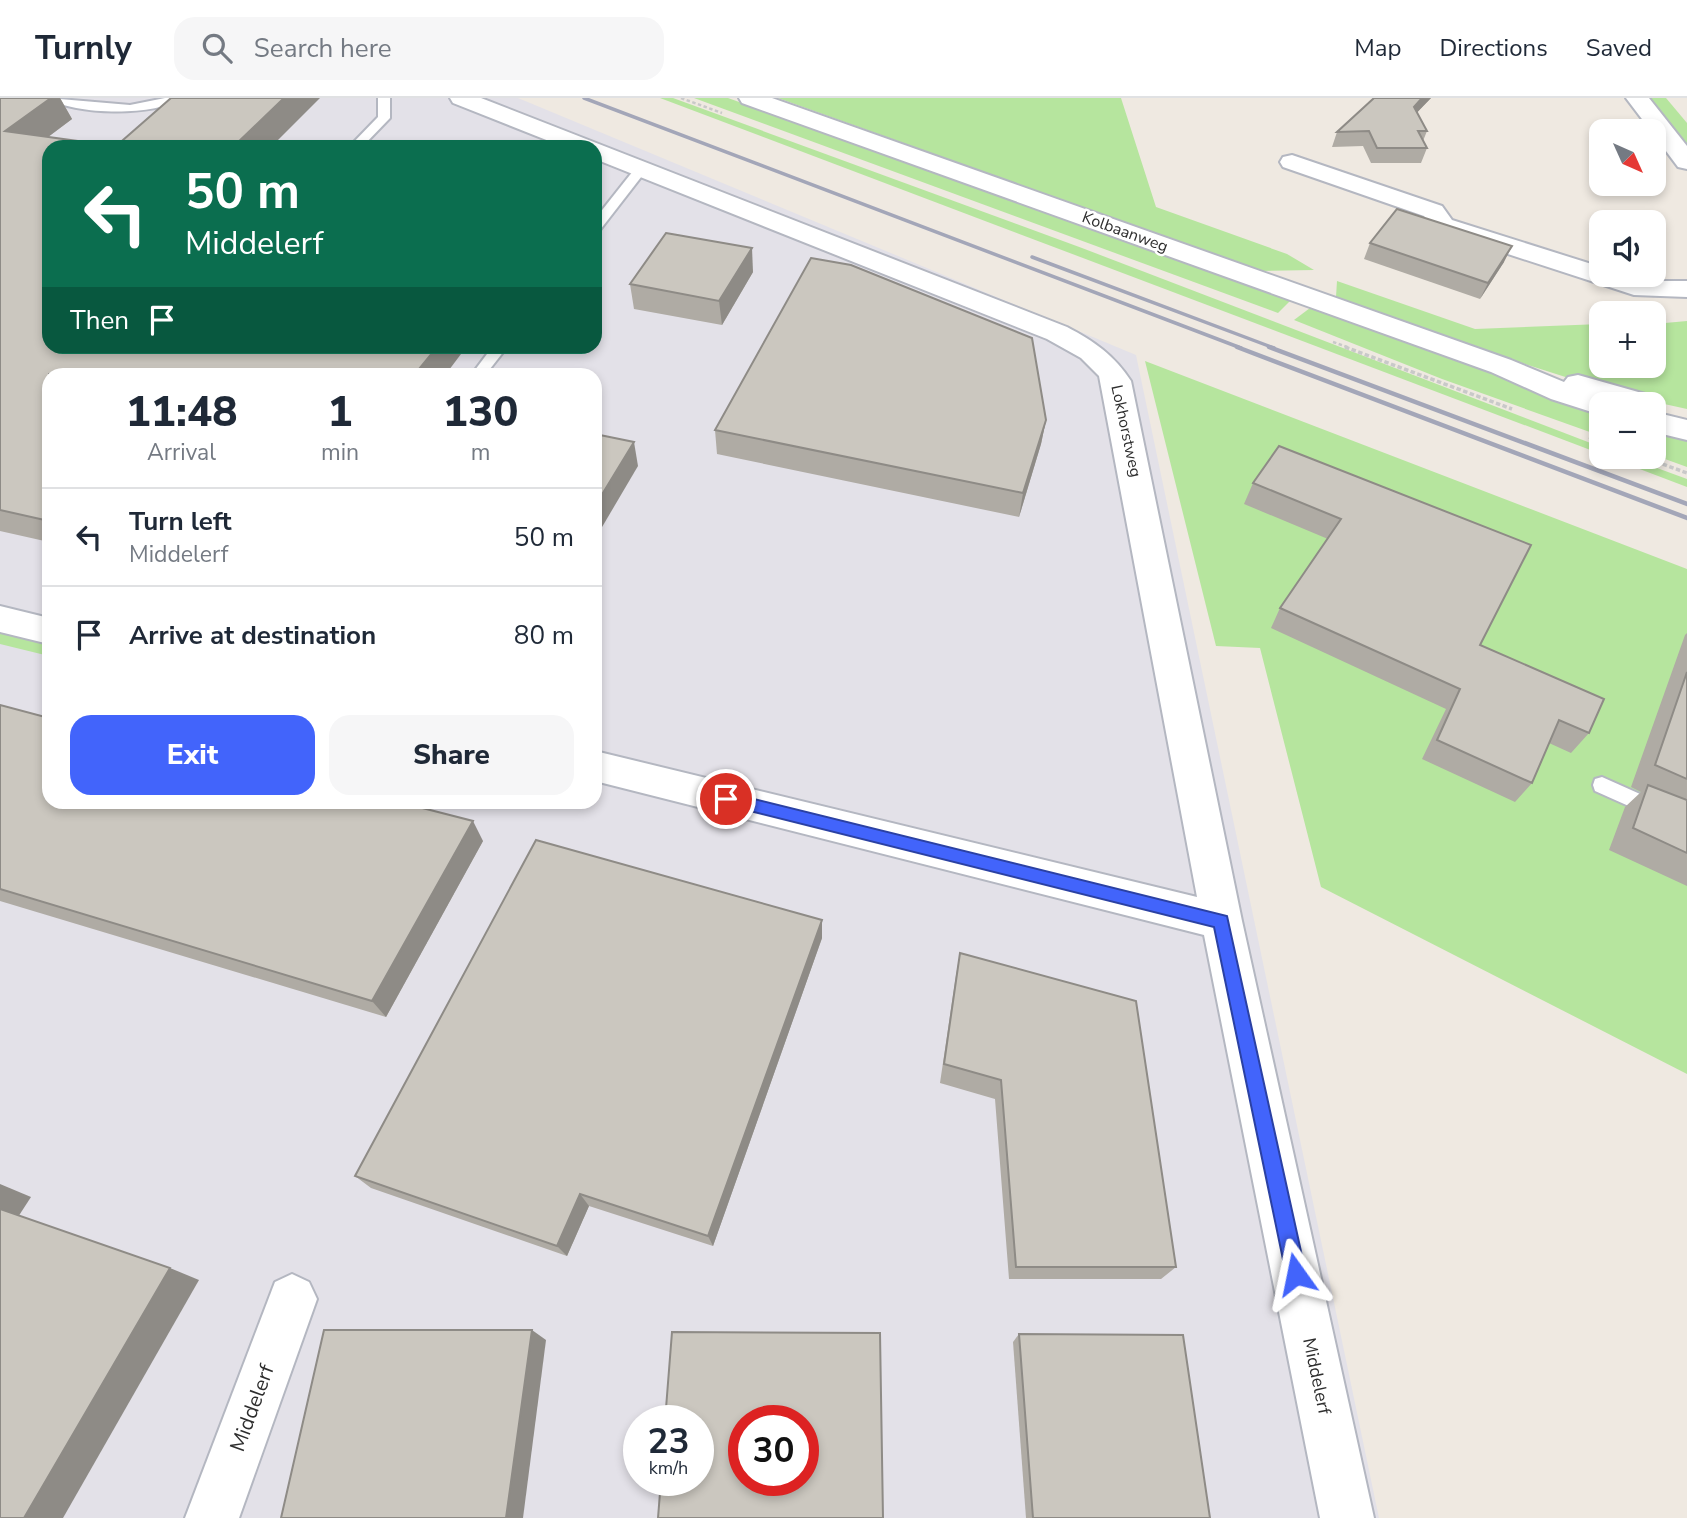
<!DOCTYPE html>
<meta charset="utf-8">
<style>
body{margin:0;font-family:"Nunito Sans",sans-serif;background:#f6f6f7;color:#1f2937;height:100vh;display:flex;flex-direction:column;font-size:26px;white-space:nowrap}
*{box-sizing:border-box;margin:0}
p{font-size:23px;color:#747a83}
.icon{flex:none;width:38px;height:38px;fill:none;stroke:currentColor;stroke-width:2;stroke-linecap:round;stroke-linejoin:round}
.map{position:relative;flex:1;overflow:hidden}
.side{position:absolute;left:42px;top:270px;width:560px;height:441px;display:flex;flex-direction:column;background:#fff;border-radius:21px;box-shadow:0 4px 10px #0003}
.side>*{flex:none}
.banner{position:absolute;left:42px;top:42px;width:560px;height:214px;border-radius:21px;box-shadow:0 4px 10px #0003;background:#0b6e4f;color:#fff;overflow:hidden}
.needle{width:46px;rotate:135deg}
.controls{position:absolute;left:1589px;top:21px;display:grid;gap:14px}
.controls a{display:grid;place-items:center;width:77px;height:77px;border-radius:14px;background:#fff;box-shadow:0 4px 10px #0003;font-size:35px}
.speed{position:absolute;left:623px;top:1307px;display:flex;gap:14px;font-size:35px;font-weight:700;text-align:center}
.speed>*{display:grid;place-content:center;width:91px;height:91px;border-radius:50%;background:#fff;box-shadow:0 4px 10px #0003;line-height:1}
.speed small{font-size:18px;font-weight:400}
.speed .limit{border:10px solid #d22;background:#fff;color:#111}
.pin{position:absolute;display:grid;place-items:center;width:60px;height:60px;color:#fff;margin:-30px;border:4px solid #fff;border-radius:50%;box-shadow:0 2px 7px #0007}
.me{position:absolute;width:77px;margin:-38px;rotate:348deg;stroke-linejoin:round;filter:drop-shadow(0 0 5px #0008)}
.turn{display:flex;align-items:center;gap:24px;height:147px;padding:0 28px;font-size:32px}
.turn .icon{width:91px;height:91px;stroke-width:2.5}
.turn b{display:block;font-size:49px;line-height:60px}
.then{display:flex;align-items:center;height:66px;padding:0 28px;background:#0003;gap:14px;font-size:26px}
.eta{display:flex;justify-content:space-evenly;align-items:center;height:119px;text-align:center}
.eta b{font-size:42px;font-weight:800;line-height:49px}
.button{display:flex;gap:14px;margin-top:auto;padding:14px 28px}
.button a{flex:1;height:80px;border-radius:21px;background:#4264fb;color:#fff;font-size:28px;font-weight:800;line-height:80px;text-align:center}
.button a+a{background:#f6f6f7;color:#1f2937}
ul{padding:0;list-style:none}
li{display:flex;align-items:center;gap:21px;height:98px;padding:0 28px;border-top:2px solid #e0e1e3}
li div{flex:1}
li b{display:block;font-size:26px}
li em{font-style:normal}
header{display:flex;align-items:center;gap:42px;box-sizing:border-box;height:98px;padding:0 35px;background:#fff;border-bottom:2px solid #e0e1e3}
header strong{font-size:33px}
nav{display:flex;gap:38px;margin-inline-start:auto;font-size:24px}
.search{width:490px;height:63px;background:#f6f6f7;display:flex;align-items:center;gap:18px;box-sizing:border-box;padding:0 24px;border-radius:21px;color:#747a83;font-size:26px}
.map>svg:first-child{display:block}
.industrial{fill:#e3e1e8;fill-rule:evenodd}
.green{fill:#b6e59e}
.lines{fill:none;stroke-linecap:round;stroke-linejoin:round}
.lane-casing{stroke:#b4b7c1;stroke-width:4}
.street-casing{stroke:#b4b7c1;stroke-width:4}
.secondary-casing{stroke:#b4b7c1;stroke-width:4}
.path-far1{stroke:#c9c9c9;stroke-width:2.5;stroke-dasharray:3.5 2.5;stroke-linecap:butt}
.path{stroke:#c9c9c9;stroke-width:3.5;stroke-dasharray:4.5 2.5;stroke-linecap:butt}
.lane{fill:#fff;fill-rule:evenodd}
.street{fill:#fff;fill-rule:evenodd}
.secondary{fill:#fff;fill-rule:evenodd}
.rail-far1{stroke:#a3a6b8;stroke-width:3.5}
.rail{stroke:#a3a6b8;stroke-width:4.5}
.wall{fill:#afaba4}
.shaded-wall{fill:#8e8b86}
.building{fill:#cbc7bf;stroke:#8e8b86;stroke-width:2;fill-rule:evenodd}
.route{fill:#4264fb;stroke:#2b41a3;stroke-width:2}
.labels{text-anchor:middle;dominant-baseline:central;stroke-width:5;stroke-linejoin:round;paint-order:stroke}
.far-street-label{font-size:16px;fill:#2e2e2e;stroke:#fff}
.street-label{font-size:18px;fill:#2e2e2e;stroke:#fff}
.near-street-label{font-size:21px;fill:#2e2e2e;stroke:#fff}
</style>
<header>
<strong>Turnly</strong>
<div class="search"><svg class="icon" aria-label="search" viewBox="0 0 24 24"><circle cx="10" cy="10" r="6"/><path d="M15 15l6 6"/></svg>Search here</div>
<nav><a>Map</a><a>Directions</a><a>Saved</a></nav>
</header>
<div class="map">
<svg width="1687" height="1420" viewBox="0 0 1687 1420">
<rect width="100%" height="100%" fill="#efe9e1"/>
<path class="industrial" d="M0,0H518L1136,257L1379,1420H0ZM49,49H595V248H49ZM49,276H595V704H49ZM639,1323H698V1382H639ZM744,1323H803V1382H744Z"/>
<g class="green">
<polygon points="660,0 673,0 1082,150 1601,349 1601,356"/>
<polygon points="694,0 728,0 1291,202 1278,215"/>
<polygon points="778,0 1121,0 1156,109 1287,156 1314,172 1260,173"/>
<polygon points="1648,0 1666,0 1687,25 1687,45 1677,40"/>
<path d="M1337,183L1475,231L1601,226V268H1654V226L1687,223V311C1569,286 1450,240 1336,199Z"/>
<polygon points="1310,210 1601,314 1601,338 1442,281 1294,222"/>
<polygon points="1145,263 1687,471 1687,976 1321,789 1260,550 1216,548"/>
<polygon points="1654,330 1687,339 1687,369 1654,357"/>
<polygon points="1608,359 1627,359 1687,381 1687,389"/>
<polygon points="0,534 49,547 49,558 0,546"/>
</g>
<g class="lines">
<g class="lane-casing">
<g id="lane">
<path d="M48,0L130,7L165,0H181C158,19 71,17 48,0Z"/>
<polygon points="378,0 390,0 390,20 362,49 349,49 378,19"/>
<polygon points="641,67 647,71 645,74 600,132 595,133 595,121 637,68"/>
<polygon points="493,248 508,248 486,276 472,276"/>
<polygon points="1602,679 1687,717 1687,734 1595,693 1593,687 1595,681"/>
</g>
</g>
<g class="street-casing">
<g id="street">
<path d="M450,0H481L1067,229C1094,243 1114,257 1131,283L1242,823L1374,1420H1320L1204,837L595,683V653L1197,799L1099,278L1081,260L1047,241L595,61V49H564L453,5Z"/>
<polygon points="1626,0 1649,0 1687,48 1687,71 1678,69 1654,37 1654,33 1651,33"/>
<polygon points="1292,57 1442,108 1452,122 1601,169 1601,177 1627,177 1646,183 1687,183 1687,199 1634,197 1434,132 1424,118 1283,69 1280,64 1283,59"/>
<polygon points="0,508 49,520 49,546 0,534"/>
<polygon points="292,1176 309,1184 317,1201 239,1420 185,1420 275,1184"/>
</g>
</g>
<g class="secondary-casing">
<g id="secondary">
<polygon points="739,0 772,0 1511,262 1564,284 1568,279 1578,277 1656,299 1661,306 1654,313 1654,306 1601,306 1601,317 1551,301 1491,274 742,5"/>
<polygon points="1654,314 1687,322 1687,342 1654,334"/>
</g>
</g>
<g class="path-far1">
<polyline points="681,0 722,15"/>
<polyline points="1333,244 1350,250"/>
</g>
<g class="path">
<polyline points="1345,249 1512,311"/>
<polyline points="1589,339 1601,343"/>
<polyline points="1643,359 1687,375"/>
</g>
<use href="#lane" class="lane"/>
<use href="#street" class="street"/>
<use href="#secondary" class="secondary"/>
<g class="rail-far1">
<polyline points="584,0 1241,250"/>
<polyline points="1032,159 1274,250"/>
</g>
<g class="rail">
<polyline points="1237,249 1687,420"/>
<polyline points="1269,249 1687,406"/>
</g>
</g>
<g class="wall">
<polygon points="0,0 60,0 72,21 48,39 49,444 0,433"/>
<polygon points="1374,0 1431,0 1417,14 1427,33 1423,43 1427,50 1421,65 1371,65 1363,48 1332,49 1337,34"/>
<polygon points="1370,145 1504,164 1480,201 1364,161"/>
<polygon points="753,174 722,227 634,211 630,186"/>
<polygon points="1046,322 1041,346 1019,419 717,356 715,332"/>
<polygon points="1279,348 1480,547 1589,635 1571,655 1549,645 1532,685 1515,704 1422,661 1446,611 1271,530 1280,510 1328,441 1244,406 1253,385"/>
<polygon points="1687,535 1687,788 1609,752 1625,709 1641,694 1631,689 1685,537"/>
<polygon points="0,607 483,743 386,919 0,803"/>
<polygon points="822,822 822,840 713,1148 589,1108 567,1158 371,1090 355,1078"/>
<polygon points="960,855 1176,1169 1161,1181 1009,1181 995,1001 940,985 956,877"/>
<polygon points="1019,1236 1210,1420 1026,1420 1013,1244"/>
</g>
<g class="shaded-wall">
<polygon points="51,0 60,0 72,21 20,60 5,33"/>
<polygon points="284,0 320,0 271,49 233,49"/>
<polygon points="1422,0 1431,0 1408,24 1414,9"/>
<polygon points="1512,148 1504,164 1480,201 1488,185"/>
<polygon points="752,150 753,174 722,227 719,203"/>
<polygon points="438,248 467,248 446,276 415,276"/>
<polygon points="1046,322 1041,346 1019,419 1023,395"/>
<polygon points="634,344 638,368 595,441 595,408"/>
<polygon points="473,723 483,743 386,919 372,903"/>
<polygon points="822,822 822,840 713,1148 708,1138"/>
<polygon points="0,1086 31,1099 18,1119 0,1112"/>
<polygon points="580,1096 589,1108 567,1158 557,1148"/>
<polygon points="170,1170 199,1182 63,1420 24,1420"/>
<polygon points="532,1232 546,1242 523,1420 506,1420"/>
</g>
<g class="building">
<polygon points="0,0 51,0 5,33 85,44 93,49 49,49 49,248 438,248 415,276 49,276 49,423 0,412"/>
<polygon points="171,0 284,0 233,49 115,49"/>
<polygon points="1374,0 1422,0 1414,9 1427,33 1418,33 1427,50 1377,50 1369,33 1337,34"/>
<polygon points="1397,111 1512,148 1488,185 1370,145"/>
<polygon points="666,135 752,150 719,203 630,186"/>
<polygon points="811,160 851,167 1032,240 1046,322 1023,395 715,332"/>
<polygon points="595,336 634,344 595,408"/>
<polygon points="1279,348 1531,447 1480,547 1604,601 1589,635 1559,622 1532,685 1437,642 1460,591 1280,510 1341,421 1253,385"/>
<polygon points="1687,574 1687,681 1655,667"/>
<polygon points="0,607 49,620 49,704 399,704 473,723 372,903 0,791"/>
<polygon points="1648,687 1687,702 1687,755 1633,730"/>
<polygon points="536,742 822,822 708,1138 580,1096 557,1148 355,1078"/>
<polygon points="960,855 1136,903 1176,1169 1016,1169 1001,982 944,966"/>
<polygon points="0,1111 170,1170 24,1420 0,1420"/>
<polygon points="324,1232 532,1232 506,1420 281,1420"/>
<path d="M672,1234L880,1235L883,1420H658L661,1382H698V1323H665ZM744,1323H803V1382H744Z"/>
<polygon points="1019,1236 1183,1237 1210,1420 1033,1420"/>
</g>
<polygon class="route" points="726,694 1227,818 1306,1176 1303,1183 1296,1186 1289,1183 1286,1176 1214,829 726,707 720,705 718,701 720,696"/>
<g class="labels">
<g class="far-street-label">
<text transform="translate(1125 134) rotate(20)">Kolbaanweg</text>
<text transform="translate(1126 333) rotate(78)">Lokhorstweg</text>
</g>
<g class="street-label">
<text transform="translate(1317 1278) rotate(78)">Middelerf</text>
</g>
<g class="near-street-label">
<text transform="translate(252 1310) rotate(-70)">Middelerf</text>
</g>
</g>
</svg>
<div class="controls">
<a><svg class="needle" viewBox="-14 -14 28 28"><path d="M0-13l5 13h-10z" fill="#e53935"/><path d="M0 13l5-13h-10z" fill="#747a83"/></svg></a>
<a><svg class="icon" aria-label="sound" viewBox="0 0 24 24"><path d="M4 9h4l5-4v14l-5-4H4zM17 9q2 3 0 6"/></svg></a>
<a>+</a>
<a>−</a>
</div>
<div class="speed"><div>23<small>km/h</small></div><div class="limit">30</div></div>
<div class="pin" style="left:726px;top:701px;background:#d93025"><svg class="icon" aria-label="arrive" viewBox="0 0 24 24"><path d="M6 21V4h12l-3 4 3 4H6"/></svg></div>
<svg class="me" style="left:1296px;top:1176px" viewBox="-20 -20 40 40"><path d="M0-17L14 15 0 8-14 15z" fill="#4264fb" stroke="#fff" stroke-width="4"/></svg>
<div class="banner">
<div class="turn"><svg class="icon" aria-label="left" viewBox="0 0 24 24"><path d="M17 20v-9H6M10 6l-5 5 5 5"/></svg><div><b>50 m</b>Middelerf</div></div>
<div class="then">Then<svg class="icon" aria-label="arrive" viewBox="0 0 24 24"><path d="M6 21V4h12l-3 4 3 4H6"/></svg></div>
</div>
<section class="side">
<div class="eta">
<div><b>11:48</b><p>Arrival</p></div>
<div><b>1</b><p>min</p></div>
<div><b>130</b><p>m</p></div>
</div>
<ul>
<li><svg class="icon" aria-label="left" viewBox="0 0 24 24"><path d="M17 20v-9H6M10 6l-5 5 5 5"/></svg><div><b>Turn left</b><p>Middelerf</p></div><em>50 m</em></li>
<li><svg class="icon" aria-label="arrive" viewBox="0 0 24 24"><path d="M6 21V4h12l-3 4 3 4H6"/></svg><div><b>Arrive at destination</b></div><em>80 m</em></li>
</ul>
<div class="button"><a>Exit</a><a>Share</a></div>
</section>
</div>
